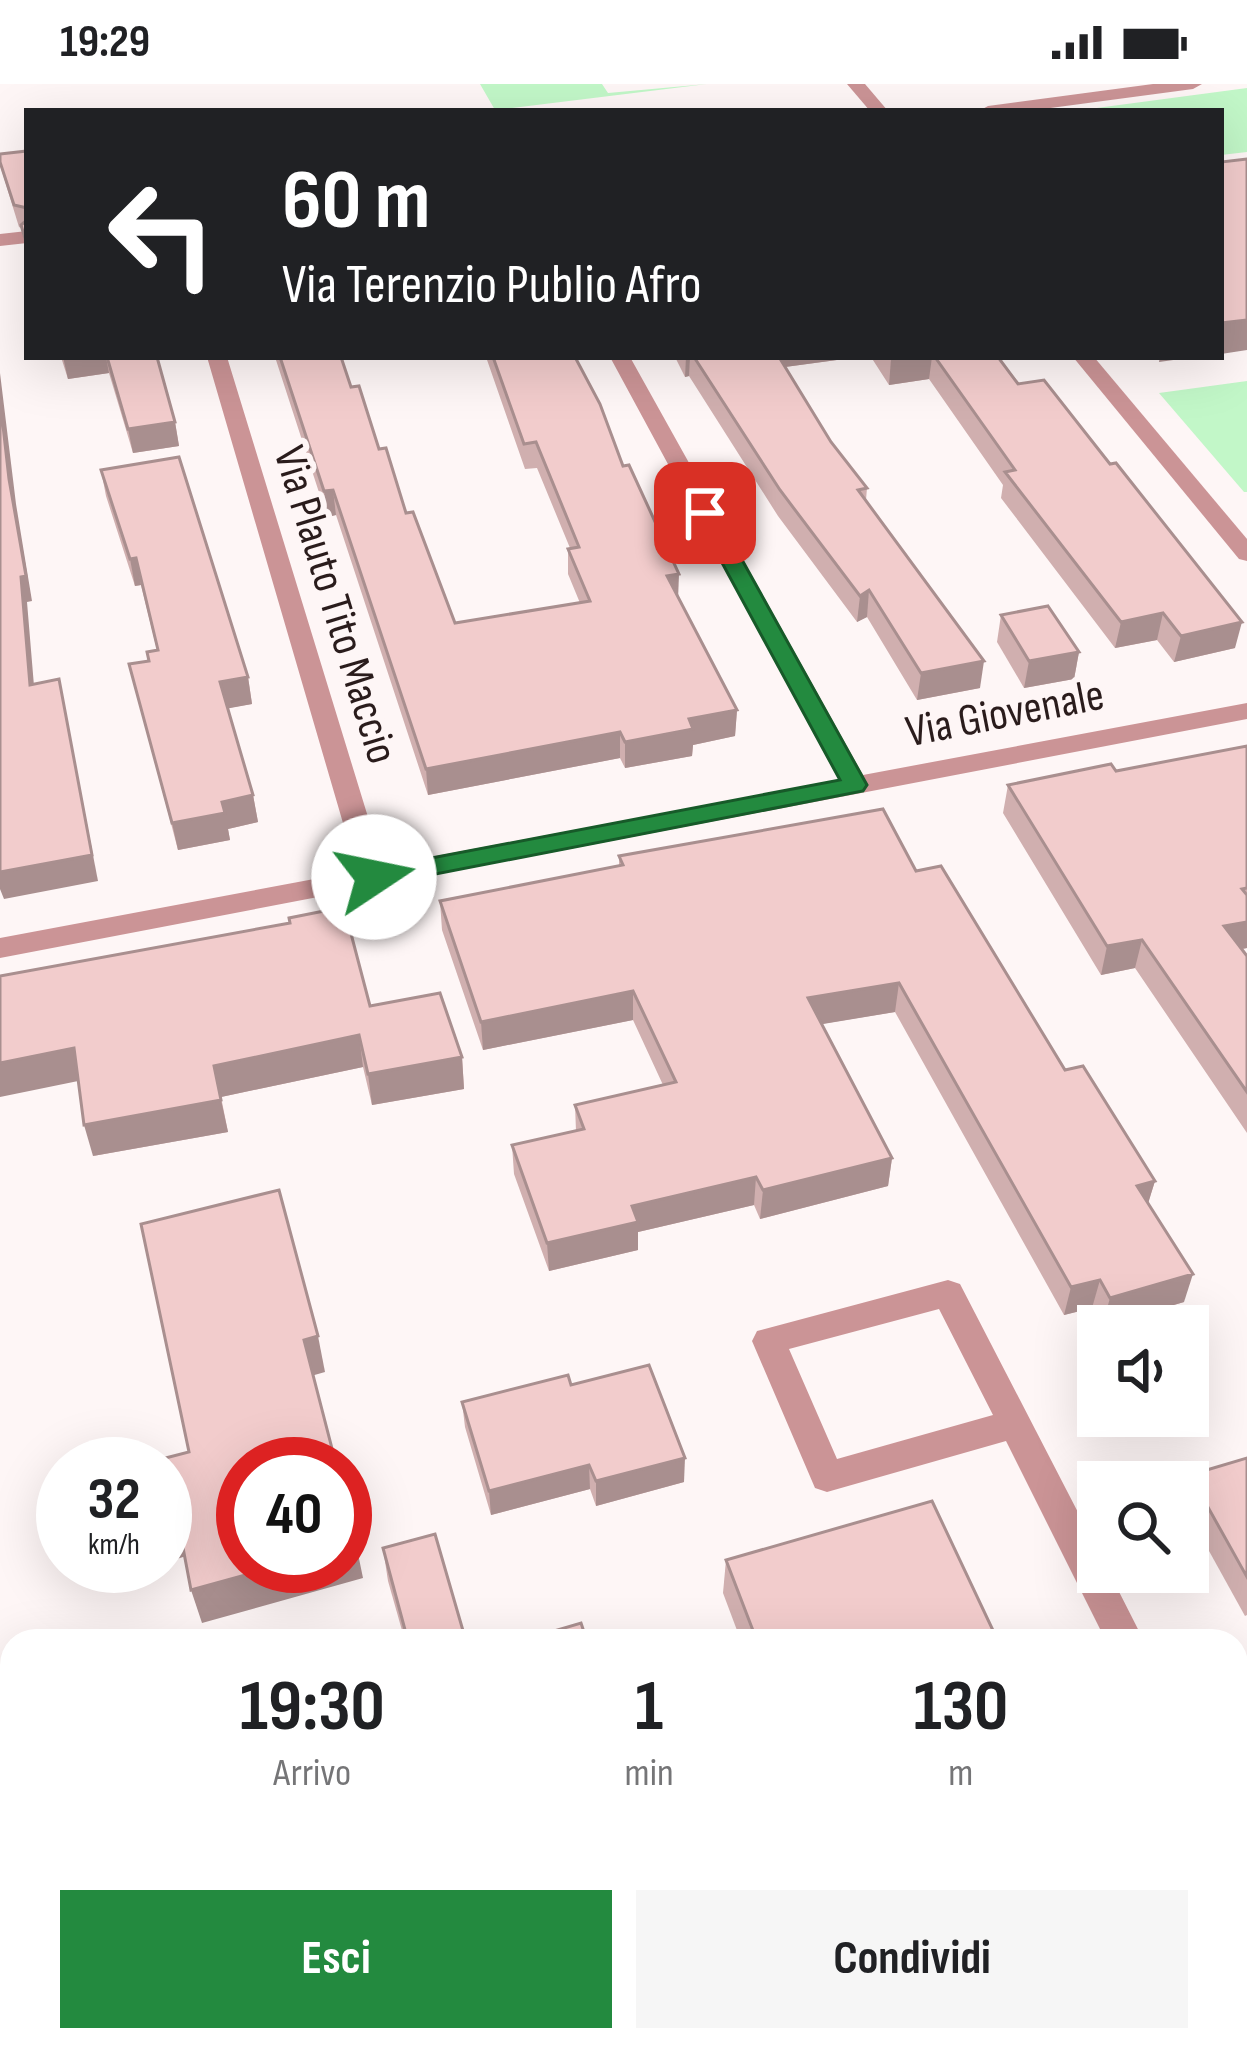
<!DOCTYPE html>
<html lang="it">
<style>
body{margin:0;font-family:"Sofia Sans Condensed",sans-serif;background:#f6f6f6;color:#202124;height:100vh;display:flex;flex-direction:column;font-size:45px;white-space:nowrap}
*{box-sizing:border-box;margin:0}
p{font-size:39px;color:#757577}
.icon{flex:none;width:66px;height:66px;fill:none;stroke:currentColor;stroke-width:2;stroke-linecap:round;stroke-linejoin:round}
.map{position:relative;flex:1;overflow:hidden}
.side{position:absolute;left:0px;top:1545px;width:1248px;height:423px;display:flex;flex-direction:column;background:#fff;border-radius:36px 36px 0 0;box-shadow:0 12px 48px #0002}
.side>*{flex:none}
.guide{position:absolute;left:24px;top:24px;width:1200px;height:252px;border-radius:0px;box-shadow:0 12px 48px #0002;background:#202124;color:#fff;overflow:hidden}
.tools{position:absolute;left:1077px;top:1221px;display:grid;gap:24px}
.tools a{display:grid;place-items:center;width:132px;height:132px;border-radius:0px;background:#fff;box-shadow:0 12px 48px #0002;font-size:60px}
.speed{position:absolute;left:36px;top:1353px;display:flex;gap:24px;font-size:60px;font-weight:700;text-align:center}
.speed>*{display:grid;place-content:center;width:156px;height:156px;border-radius:50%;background:#fff;box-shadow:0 12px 48px #0002;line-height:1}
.speed small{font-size:30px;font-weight:400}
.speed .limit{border:18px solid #d22;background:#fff;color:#111}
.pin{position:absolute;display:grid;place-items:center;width:102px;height:102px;color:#fff;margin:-51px;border-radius:24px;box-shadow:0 6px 18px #0006}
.me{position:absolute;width:132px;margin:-66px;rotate:79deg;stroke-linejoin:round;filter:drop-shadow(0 0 9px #0008)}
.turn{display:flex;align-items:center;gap:42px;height:252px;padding:0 60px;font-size:54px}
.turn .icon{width:156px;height:156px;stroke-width:2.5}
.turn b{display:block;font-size:84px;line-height:102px}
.eta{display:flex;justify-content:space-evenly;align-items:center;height:204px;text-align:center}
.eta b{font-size:72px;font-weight:700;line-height:84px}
.primary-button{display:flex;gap:24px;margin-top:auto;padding:24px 60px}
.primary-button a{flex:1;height:138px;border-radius:0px;background:#238a3f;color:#fff;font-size:48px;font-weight:700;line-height:138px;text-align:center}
.primary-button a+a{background:#f6f6f6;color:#202124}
.status{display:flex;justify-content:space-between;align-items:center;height:84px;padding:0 60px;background:#fff;direction:ltr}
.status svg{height:33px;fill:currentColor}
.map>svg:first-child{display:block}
.green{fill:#c2f7c8}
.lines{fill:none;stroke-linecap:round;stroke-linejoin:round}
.minor{fill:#cb9496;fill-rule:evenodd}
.wall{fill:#d0afaf}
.shaded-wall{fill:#a98f8f}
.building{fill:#f2cccc;stroke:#a98f8f;stroke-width:3}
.route{fill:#238a3f;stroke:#175a29;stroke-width:3}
.labels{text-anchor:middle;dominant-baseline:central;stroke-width:12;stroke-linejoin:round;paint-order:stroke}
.street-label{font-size:45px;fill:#2a1c1c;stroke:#fef6f6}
</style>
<div class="status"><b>19:29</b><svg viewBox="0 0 49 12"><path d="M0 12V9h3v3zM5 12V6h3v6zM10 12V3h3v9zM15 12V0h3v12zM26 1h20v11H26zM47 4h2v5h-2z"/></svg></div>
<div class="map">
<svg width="1247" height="1967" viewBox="0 0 1247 1967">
<rect width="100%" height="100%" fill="#fef6f6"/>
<g class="green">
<polygon points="480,0 602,0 608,9 707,0 495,26"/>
<polygon points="1247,4 1247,68 1221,71 1221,27 1074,27"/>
<polygon points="1247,297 1247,408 1244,408 1159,309"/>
<polygon points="1247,1747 1247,1915 1236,1893 1236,1750"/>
</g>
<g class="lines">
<g class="minor">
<polygon points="847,0 865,0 888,27 870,27"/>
<polygon points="1153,0 1202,0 1193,5 1028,27 979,27 988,22"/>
<polygon points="27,147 27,159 0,162 0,150"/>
<polygon points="207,273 227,273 383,782 839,696 610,273 630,273 863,691 1247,619 1247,635 0,874 0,854 357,787"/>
<polygon points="1073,273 1094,273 1247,455 1247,477 1239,475"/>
<path d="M948,1196L960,1200L1098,1467V1488H1109L1144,1557H1106L1006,1357L827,1408L815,1404L752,1257L757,1247ZM939,1225L993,1331L837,1375L789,1265Z"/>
<polygon points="1247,1656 1247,1694 1236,1698 1236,1660"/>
<polygon points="342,1956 413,1956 409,1967 338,1967"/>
</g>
</g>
<g class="wall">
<polygon points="27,67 27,168 21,144 19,143 0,81 0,70"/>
<polygon points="61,273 157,273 175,338 179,362 133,369 109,289 68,295"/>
<polygon points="275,273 341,273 351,303 455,539 580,519 568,490 568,465 570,464 537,384 525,385 486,273 575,273 623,382 678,514 737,626 735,652 693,661 692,672 625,684 620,674 428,711 336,431 327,433"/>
<polygon points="675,273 859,273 785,283 831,358 867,404 866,416 980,604 917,616 867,533 857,538 778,432 689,292 685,293"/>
<polygon points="871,273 998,273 1235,564 1174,578 1157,556 1115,564 1001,414 1003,401 929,295 889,301"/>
<polygon points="101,386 248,593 252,620 228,624 253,711 258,738 228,745 230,756 178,766 129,580 149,577 157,566 141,501 135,502 106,412"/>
<polygon points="1001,531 1079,568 1074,595 1024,604 997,558"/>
<polygon points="1247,662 1247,864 1242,865 1247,872 1247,1049 1135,884 1101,891 1003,729 1008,701 1116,687"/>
<polygon points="619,772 916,787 1065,986 1155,1097 1148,1119 1184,1218 1102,1242 1092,1224 1064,1231 895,928 821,940 892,1074 888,1102 760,1135 754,1121 638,1148 638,1166 549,1187 514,1090 512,1061 576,1047 575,1021 663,1001 633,936 483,966 442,846 440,817 619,782"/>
<polygon points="370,922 462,973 464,1005 372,1021 363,983 221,1013 228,1048 93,1072"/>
<polygon points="571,1301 684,1398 596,1422 590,1405 491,1431 465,1343 462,1318"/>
<polygon points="1247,1374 1247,1531 1245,1532 1188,1429 1187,1398 1190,1391"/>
<polygon points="383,1464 466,1557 405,1557 388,1497"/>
<polygon points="726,1476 998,1557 741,1557 723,1509"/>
<polygon points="979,1956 1184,1956 1189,1967 983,1967"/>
</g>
<g class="shaded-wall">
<polygon points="1247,236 1247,266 1221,270 1221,239"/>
<polygon points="63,273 106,273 109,289 68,295"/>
<polygon points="686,273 690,273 689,292 685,293"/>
<polygon points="770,273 859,273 770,285"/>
<polygon points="909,273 932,273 929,295 889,301 891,275"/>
<polygon points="1160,273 1195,273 1159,278"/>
<polygon points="0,289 16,420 32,517 27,518 36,626 30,601 0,315"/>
<polygon points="175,338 179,362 133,369 128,345"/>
<polygon points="333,406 336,431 327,433 324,407"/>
<polygon points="136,474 141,501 135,502 130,475"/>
<polygon points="679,490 678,516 667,492"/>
<polygon points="869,506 867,533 857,538 860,512"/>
<polygon points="1163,529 1157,556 1115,564 1121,538"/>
<polygon points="1242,538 1235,564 1174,578 1181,552"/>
<polygon points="1079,568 1074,595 1024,604 1029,577"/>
<polygon points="984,577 980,604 917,616 921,589"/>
<polygon points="248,593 252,620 225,625 220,598"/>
<polygon points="59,595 98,797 4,815 0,805 0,788"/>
<polygon points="737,626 735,652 693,661 692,672 625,684 625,658 689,635"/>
<polygon points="620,648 620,674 428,711 426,685"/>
<polygon points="253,711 258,738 228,745 230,756 178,766 172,739 222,718"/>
<polygon points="1247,838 1247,864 1216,870 1224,842"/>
<polygon points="1142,856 1135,884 1101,891 1107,862"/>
<polygon points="899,899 895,928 805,943 808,914"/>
<polygon points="633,907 633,936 483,966 481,938"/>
<polygon points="359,951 363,983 221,1013 214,982"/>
<polygon points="74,964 83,996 0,1013 0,979"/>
<polygon points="462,973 464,1005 372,1021 368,990"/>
<polygon points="221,1016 228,1048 93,1072 84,1041"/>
<polygon points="892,1074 888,1102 760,1135 763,1106"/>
<polygon points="756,1093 754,1121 638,1148 638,1166 549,1187 547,1159 632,1122"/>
<polygon points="1155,1097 1146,1126 1137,1102"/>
<polygon points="1193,1190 1184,1218 1102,1242 1110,1214"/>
<polygon points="1100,1196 1092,1224 1064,1231 1071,1203"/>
<polygon points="318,1252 325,1288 311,1292 304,1256"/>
<polygon points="685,1374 684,1398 596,1422 596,1397"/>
<polygon points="589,1381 590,1405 491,1431 489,1407"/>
<polygon points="178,1437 189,1471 177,1475 166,1441"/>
<polygon points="356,1460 363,1494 202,1539 191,1506 278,1482 345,1482 345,1463"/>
</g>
<g class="building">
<polygon points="27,67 27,161 21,141 27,136 27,124 14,121 0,78 0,70"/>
<polygon points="1247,75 1247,236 1221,239 1221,78"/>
<polygon points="107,273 157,273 175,338 128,345"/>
<polygon points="280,273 341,273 351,303 359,302 379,365 386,364 406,429 413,428 455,539 590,517 568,465 579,463 536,358 524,360 493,273 575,273 600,320 623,382 629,381 679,490 667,492 737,626 689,635 693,645 625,658 620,648 426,685 333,406 324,407"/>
<polygon points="694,273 779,273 831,358 867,404 858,406 984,577 921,589 869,506 860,512 780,406"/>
<polygon points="935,273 998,273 1018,300 1044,296 1110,380 1116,379 1242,538 1181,552 1163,529 1121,538 1005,388 1015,386"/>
<polygon points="0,315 9,395 26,492 21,493 30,601 59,595 92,771 0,788"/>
<polygon points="179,373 248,593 220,598 253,711 222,718 225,729 172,739 129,580 149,577 147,568 158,566 136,474 130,475 101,386"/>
<polygon points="1048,522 1079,568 1029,577 1001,531"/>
<polygon points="1247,662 1247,804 1242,805 1247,811 1247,838 1224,842 1247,872 1247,1008 1142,856 1107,862 1008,701 1111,680 1116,687"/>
<polygon points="883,725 916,787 941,782 1065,986 1083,982 1155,1097 1137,1102 1193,1190 1110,1214 1100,1196 1071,1203 899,899 808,914 892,1074 763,1106 756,1093 632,1122 638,1138 547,1159 512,1061 584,1045 575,1021 676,998 633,907 481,938 440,817 623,781 619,772"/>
<polygon points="344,823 370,922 440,909 462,973 368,990 359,951 214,982 221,1016 84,1041 74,964 0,979 0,892 290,839 289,834"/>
<polygon points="279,1106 318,1252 304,1256 336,1380 243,1380 243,1482 278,1482 191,1506 178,1437 166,1441 165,1380 154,1380 154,1377 189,1368 141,1140"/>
<polygon points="649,1281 685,1374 596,1397 589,1381 489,1407 462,1318 568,1291 571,1301"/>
<polygon points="1247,1374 1247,1493 1190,1391"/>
<polygon points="345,1416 356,1460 345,1463"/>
<polygon points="932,1417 998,1557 757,1557 726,1476"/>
<polygon points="435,1450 466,1557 408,1557 383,1464"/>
<polygon points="581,1539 587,1557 520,1557"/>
<polygon points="1005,1956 1184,1956 1189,1967 1009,1967"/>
</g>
<polygon class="route" points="705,422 716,429 867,701 863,707 374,802 365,799 361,793 374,785 840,696 695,429"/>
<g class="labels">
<g class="street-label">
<text transform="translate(335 521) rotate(73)">Via Plauto Tito Maccio</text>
<text transform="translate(1005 630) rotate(-11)">Via Giovenale</text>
</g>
</g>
</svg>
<div class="tools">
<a><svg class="icon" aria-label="sound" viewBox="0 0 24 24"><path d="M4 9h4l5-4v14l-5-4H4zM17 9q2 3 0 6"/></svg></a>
<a><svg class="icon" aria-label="search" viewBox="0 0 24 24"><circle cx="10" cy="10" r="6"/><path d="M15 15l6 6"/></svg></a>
</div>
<div class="speed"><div>32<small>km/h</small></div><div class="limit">40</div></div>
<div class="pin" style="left:705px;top:429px;background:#d93025"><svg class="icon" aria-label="arrive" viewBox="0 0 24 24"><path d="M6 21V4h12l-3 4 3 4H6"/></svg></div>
<svg class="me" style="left:374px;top:793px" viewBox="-20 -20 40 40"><circle r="19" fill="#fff"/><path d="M0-13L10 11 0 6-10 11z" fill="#238a3f"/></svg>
<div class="guide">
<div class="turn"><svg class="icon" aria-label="left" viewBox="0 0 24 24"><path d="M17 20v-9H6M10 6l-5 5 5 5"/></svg><div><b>60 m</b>Via Terenzio Publio Afro</div></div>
</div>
<section class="side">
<div class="eta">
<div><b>19:30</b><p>Arrivo</p></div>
<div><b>1</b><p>min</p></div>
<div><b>130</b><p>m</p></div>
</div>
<div class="primary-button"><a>Esci</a><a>Condividi</a></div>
</section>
</div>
